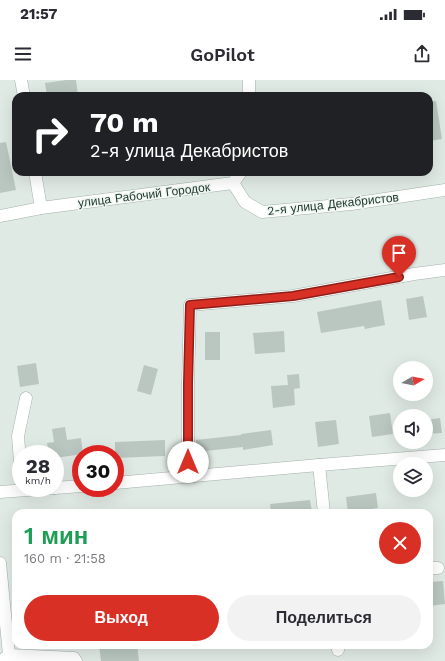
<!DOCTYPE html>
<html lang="ru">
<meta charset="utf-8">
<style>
body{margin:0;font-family:"Work Sans",sans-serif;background:#f2f2f3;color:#2b2b33;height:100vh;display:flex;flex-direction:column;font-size:15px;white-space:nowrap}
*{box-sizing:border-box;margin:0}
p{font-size:13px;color:#7c7c81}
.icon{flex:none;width:22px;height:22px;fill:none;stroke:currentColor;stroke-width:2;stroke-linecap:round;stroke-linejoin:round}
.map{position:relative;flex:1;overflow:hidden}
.drawer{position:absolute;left:12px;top:429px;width:421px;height:140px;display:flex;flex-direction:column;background:#fff;border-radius:12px;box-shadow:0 4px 16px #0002}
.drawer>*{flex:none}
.top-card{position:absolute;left:12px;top:12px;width:421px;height:84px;border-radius:12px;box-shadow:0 4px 16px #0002;background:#202124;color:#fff;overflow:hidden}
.needle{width:26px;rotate:81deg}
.fabs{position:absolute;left:393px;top:281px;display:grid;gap:8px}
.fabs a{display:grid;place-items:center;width:40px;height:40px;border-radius:50%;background:#fff;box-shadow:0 4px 16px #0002;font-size:20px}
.speed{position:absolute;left:12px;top:365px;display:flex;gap:8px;font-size:20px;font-weight:700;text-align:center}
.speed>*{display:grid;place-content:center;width:52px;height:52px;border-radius:50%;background:#fff;box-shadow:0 4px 16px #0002;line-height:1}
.speed small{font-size:10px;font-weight:400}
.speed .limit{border:6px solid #d22;background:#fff;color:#111}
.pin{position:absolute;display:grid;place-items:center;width:34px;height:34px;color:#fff;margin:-41px -17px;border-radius:50% 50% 50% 0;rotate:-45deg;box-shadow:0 0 4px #0007}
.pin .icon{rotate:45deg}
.me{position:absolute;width:44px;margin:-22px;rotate:0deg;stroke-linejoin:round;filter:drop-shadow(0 0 3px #0008)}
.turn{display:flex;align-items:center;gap:14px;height:84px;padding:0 12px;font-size:18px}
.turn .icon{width:52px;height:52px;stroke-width:2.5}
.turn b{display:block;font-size:28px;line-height:34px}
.round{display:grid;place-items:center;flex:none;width:42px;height:42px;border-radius:21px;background:#f2f2f3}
.overview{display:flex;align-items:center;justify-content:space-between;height:68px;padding:0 12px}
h1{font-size:24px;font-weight:600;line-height:30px;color:#1e9e55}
.action{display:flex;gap:8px;margin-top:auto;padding:8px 12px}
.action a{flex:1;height:46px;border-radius:24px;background:#d93025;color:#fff;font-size:16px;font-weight:600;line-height:46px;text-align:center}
.action a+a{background:#f2f2f3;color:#2b2b33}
.status{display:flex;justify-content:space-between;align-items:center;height:28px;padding:0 20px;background:#fff;direction:ltr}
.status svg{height:11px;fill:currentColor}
header{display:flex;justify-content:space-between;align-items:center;height:52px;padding:0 12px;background:#fff;font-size:18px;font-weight:600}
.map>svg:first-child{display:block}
.building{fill:#b9c7c0}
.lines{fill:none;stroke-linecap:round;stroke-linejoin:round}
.minor-casing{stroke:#a3b1aa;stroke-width:13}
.minor{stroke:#fff;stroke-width:12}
.route-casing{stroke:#8d1f18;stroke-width:10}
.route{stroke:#d93025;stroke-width:7}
.labels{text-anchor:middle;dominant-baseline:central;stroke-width:3;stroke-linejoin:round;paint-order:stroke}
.street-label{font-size:12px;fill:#223930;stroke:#f0f7f3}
</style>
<div class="status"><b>21:57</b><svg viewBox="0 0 49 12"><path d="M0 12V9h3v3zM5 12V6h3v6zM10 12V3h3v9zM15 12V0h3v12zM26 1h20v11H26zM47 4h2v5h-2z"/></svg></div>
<header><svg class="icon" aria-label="menu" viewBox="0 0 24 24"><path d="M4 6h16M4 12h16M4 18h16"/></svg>GoPilot<svg class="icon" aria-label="share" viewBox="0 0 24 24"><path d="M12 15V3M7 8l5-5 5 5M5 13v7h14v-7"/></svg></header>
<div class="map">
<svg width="445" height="581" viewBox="0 0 445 581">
<rect width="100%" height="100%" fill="#e0eae4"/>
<g class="building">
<polygon points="66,0 76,0 78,16 47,16 45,3"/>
<polygon points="436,21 442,59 429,61 429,22"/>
<polygon points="6,62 16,110 0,113 0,63"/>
<polygon points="423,216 427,237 409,240 406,219"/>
<polygon points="381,220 385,245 365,249 364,246 321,253 317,232"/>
<polygon points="284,251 285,272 255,274 253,253"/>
<rect x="205" y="252" width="15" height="28"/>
<polygon points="36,283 39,304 20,307 17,286"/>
<polygon points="144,285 158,289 151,315 137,311"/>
<polygon points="299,294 300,308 294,309 295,325 273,328 271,306 288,305 287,295"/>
<polygon points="390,333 393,354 372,357 369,336"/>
<polygon points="440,338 442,353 426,354 426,340"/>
<polygon points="336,340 339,364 318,367 315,342"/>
<polygon points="65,347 67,360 81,358 83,374 55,378 55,374 49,374 47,363 54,362 52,349"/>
<polygon points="271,350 273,365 243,370 243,367 196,372 196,360 241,355 241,354"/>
<polygon points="165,360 165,376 115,378 115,362"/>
<polygon points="376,413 378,428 348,433 346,417"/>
<polygon points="310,420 312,433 271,433 270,424"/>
<polygon points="443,501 445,524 429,526 429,502"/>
<polygon points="99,565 137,565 139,581 101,581"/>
</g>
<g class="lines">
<g class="minor-casing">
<g id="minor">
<polyline points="21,0 24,16"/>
<polyline points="249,0 249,16"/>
<polyline points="35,92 41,128"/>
<polyline points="233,103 245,122 262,132 351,124 445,110"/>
<polyline points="0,136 41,128 233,103 241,92"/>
<polyline points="319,385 324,433"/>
<polyline points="21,394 18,356 26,318"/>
<polyline points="188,397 188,304 190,225 293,216 414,194 445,190"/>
<polyline points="115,403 319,385 445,375"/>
<polyline points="55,408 81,406"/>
<polyline points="0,412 54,408"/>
<polyline points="0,483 9,575 1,581"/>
<polyline points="429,488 438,488"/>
<polyline points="338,565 338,570"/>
<polyline points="9,575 74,578 76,581"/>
</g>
</g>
<use href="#minor" class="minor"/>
</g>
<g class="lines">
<g class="route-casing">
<polyline id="route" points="188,382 188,304 190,225 293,216 399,197"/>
</g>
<use href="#route" class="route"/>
</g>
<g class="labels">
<g class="street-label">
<text transform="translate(144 115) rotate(-7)">улица Рабочий Городок</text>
<text transform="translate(333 124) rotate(-6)">2-я улица Декабристов</text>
</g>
</g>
</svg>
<div class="fabs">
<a><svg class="needle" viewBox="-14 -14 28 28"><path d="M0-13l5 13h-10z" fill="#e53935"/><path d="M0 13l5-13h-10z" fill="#7c7c81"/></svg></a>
<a><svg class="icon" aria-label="sound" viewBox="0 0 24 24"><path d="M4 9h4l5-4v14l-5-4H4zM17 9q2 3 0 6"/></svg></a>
<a><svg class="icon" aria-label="layers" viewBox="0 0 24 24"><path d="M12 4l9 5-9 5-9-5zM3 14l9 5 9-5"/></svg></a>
</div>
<div class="speed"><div>28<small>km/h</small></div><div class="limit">30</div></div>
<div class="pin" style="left:399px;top:197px;background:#d93025"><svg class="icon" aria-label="arrive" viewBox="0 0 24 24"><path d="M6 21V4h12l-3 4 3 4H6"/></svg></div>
<svg class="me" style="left:188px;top:382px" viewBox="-20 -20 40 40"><circle r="19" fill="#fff"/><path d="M0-13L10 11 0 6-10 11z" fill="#d93025"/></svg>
<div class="top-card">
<div class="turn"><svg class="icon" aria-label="right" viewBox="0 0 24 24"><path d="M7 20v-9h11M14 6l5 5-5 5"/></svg><div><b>70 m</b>2-я улица Декабристов</div></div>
</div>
<section class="drawer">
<div class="overview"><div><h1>1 мин</h1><p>160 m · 21:58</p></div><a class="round" style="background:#d93025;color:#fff"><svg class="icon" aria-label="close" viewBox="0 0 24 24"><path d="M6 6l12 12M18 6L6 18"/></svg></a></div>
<div class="action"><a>Выход</a><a>Поделиться</a></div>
</section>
</div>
